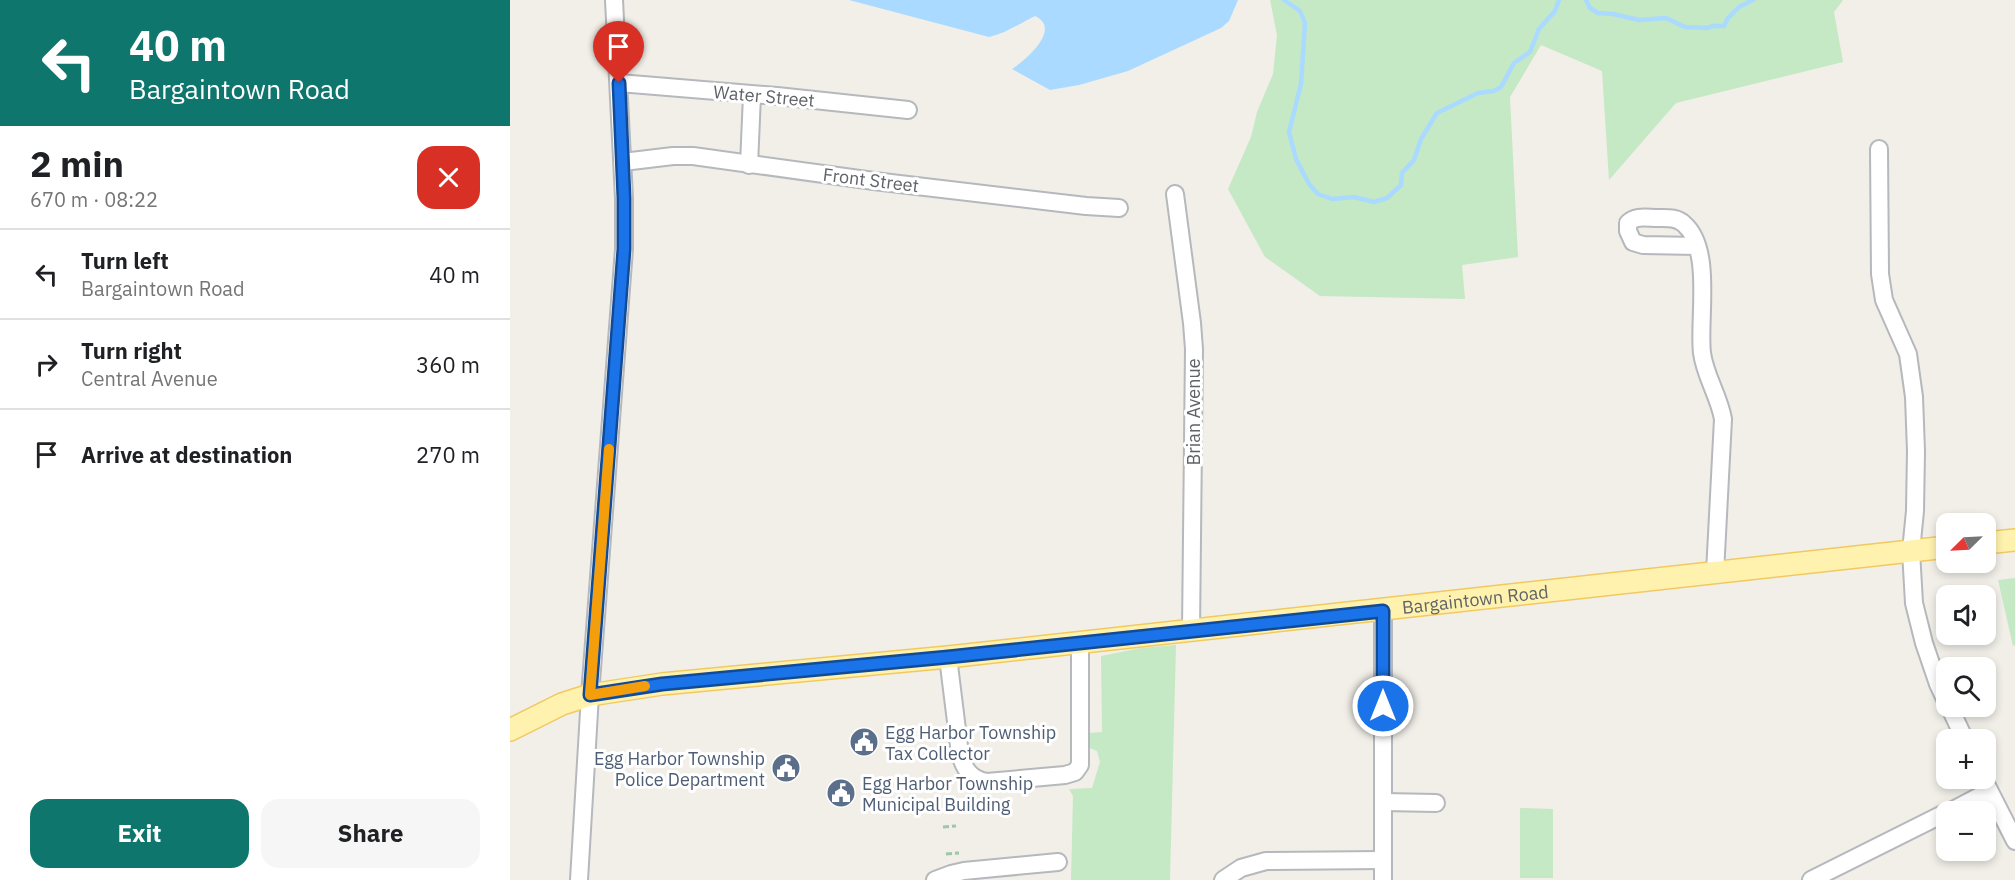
<!DOCTYPE html>
<meta charset="utf-8">
<style>
body{margin:0;font-family:"IBM Plex Sans",sans-serif;background:#f6f6f6;color:#202124;height:100vh;display:flex;flex-direction:column;font-size:22px;white-space:nowrap}
*{box-sizing:border-box;margin:0}
p{font-size:20px;color:#757577}
.icon{flex:none;width:33px;height:33px;fill:none;stroke:currentColor;stroke-width:2;stroke-linecap:round;stroke-linejoin:round}
.map{position:relative;flex:1;overflow:hidden}
.sheet{display:flex;flex-direction:column;background:#fff;width:510px}
.sheet>*{flex:none}
.guide{background:#0f766e;color:#fff;overflow:hidden}
.needle{width:39px;rotate:246deg}
.controls{position:absolute;left:1426px;top:513px;display:grid;gap:12px}
.controls a{display:grid;place-items:center;width:60px;height:60px;border-radius:12px;background:#fff;box-shadow:0 3px 9px #0003;font-size:30px}
.pin{position:absolute;display:grid;place-items:center;width:51px;height:51px;color:#fff;margin:-62px -26px;border-radius:50% 50% 50% 0;rotate:-45deg;box-shadow:0 0 6px #0007}
.pin .icon{rotate:45deg}
.me{position:absolute;width:66px;margin:-33px;rotate:0deg;stroke-linejoin:round;filter:drop-shadow(0 0 4px #0008)}
.turn{display:flex;align-items:center;gap:21px;height:126px;padding:0 30px;font-size:27px}
.turn .icon{width:78px;height:78px;stroke-width:2.5}
.turn b{display:block;font-size:42px;line-height:51px}
.round{display:grid;place-items:center;flex:none;width:63px;height:63px;border-radius:18px;background:#f6f6f6}
.headline{display:flex;align-items:center;justify-content:space-between;height:102px;padding:0 30px}
h1{font-size:36px;font-weight:700;line-height:45px}
.button{display:flex;gap:12px;margin-top:auto;padding:12px 30px}
.button a{flex:1;height:69px;border-radius:18px;background:#0f766e;color:#fff;font-size:24px;font-weight:700;line-height:69px;text-align:center}
.button a+a{background:#f6f6f6;color:#202124}
ul{padding:0;list-style:none}
li{display:flex;align-items:center;gap:18px;height:90px;padding:0 30px;border-top:2px solid #e0e0e0}
li div{flex:1}
li b{display:block;font-size:22px}
li em{font-style:normal}
main{display:flex;flex:1;min-height:0}
.map>svg:first-child{display:block}
.green{fill:#c5e8c5}
.water{fill:#aadaff}
.lines{fill:none;stroke-linecap:round;stroke-linejoin:round}
.stream{stroke:#aadaff;stroke-width:4.5}
.minor-casing{stroke:#b5b8bc;stroke-width:20}
.major-casing{stroke:#f2c960;stroke-width:24}
.path{stroke:#9cc7a9;stroke-width:3;stroke-dasharray:6 3;stroke-linecap:butt}
.minor{stroke:#fff;stroke-width:16}
.major{stroke:#fff2af;stroke-width:21}
.route-casing{stroke:#114b97;stroke-width:15}
.route{stroke:#1a73e8;stroke-width:10}
.slow{stroke:#f59e0b;stroke-width:10}
.labels{text-anchor:middle;dominant-baseline:central;stroke-width:6;stroke-linejoin:round;paint-order:stroke}
.street-label{font-size:18px;fill:#5f6368;stroke:#fff}
.service-label{font-size:18px;fill:#4e5e75;stroke:#fff;text-anchor:start}
</style>
<main>
<section class="sheet">
<div class="guide">
<div class="turn"><svg class="icon" aria-label="left" viewBox="0 0 24 24"><path d="M17 20v-9H6M10 6l-5 5 5 5"/></svg><div><b>40 m</b>Bargaintown Road</div></div>
</div>
<div class="headline"><div><h1>2 min</h1><p>670 m · 08:22</p></div><a class="round" style="background:#d93025;color:#fff"><svg class="icon" aria-label="close" viewBox="0 0 24 24"><path d="M6 6l12 12M18 6L6 18"/></svg></a></div>
<ul>
<li><svg class="icon" aria-label="left" viewBox="0 0 24 24"><path d="M17 20v-9H6M10 6l-5 5 5 5"/></svg><div><b>Turn left</b><p>Bargaintown Road</p></div><em>40 m</em></li>
<li><svg class="icon" aria-label="right" viewBox="0 0 24 24"><path d="M7 20v-9h11M14 6l5 5-5 5"/></svg><div><b>Turn right</b><p>Central Avenue</p></div><em>360 m</em></li>
<li><svg class="icon" aria-label="arrive" viewBox="0 0 24 24"><path d="M6 21V4h12l-3 4 3 4H6"/></svg><div><b>Arrive at destination</b></div><em>270 m</em></li>
</ul>
<div class="button"><a>Exit</a><a>Share</a></div>
</section>
<div class="map">
<svg width="1505" height="880" viewBox="0 0 1505 880">
<rect width="100%" height="100%" fill="#f1efe8"/>
<g class="green">
<polygon points="760,0 1333,0 1324,12 1333,62 1166,103 1099,180 1092,71 1031,45 1000,97 1008,257 952,265 955,299 810,296 755,257 718,189 741,137 747,112 763,74 767,35"/>
<polygon points="1505,578 1505,645 1503,646 1488,580"/>
<polygon points="666,645 660,880 561,880 563,796 559,789 582,788 590,762 587,751 577,747 578,733 592,732 591,656 631,648"/>
<polygon points="1010,808 1043,809 1043,878 1010,878"/>
</g>
<path class="water" d="M339,0H728L719,21L711,28L618,71L569,85L540,90L502,69C514,61 553,29 525,16C509,24 496,33 479,37Z"/>
<g class="lines">
<g class="stream">
<polyline points="774,0 790,11 795,23 791,84 779,132 786,159 799,184 808,194 822,199 844,197 864,202 877,198 891,185 892,173 904,160 911,139 927,113 968,93 984,91 991,87 1004,63 1020,52 1029,29 1045,11 1049,0"/>
<polyline points="1076,0 1080,8 1088,13 1103,14 1129,20 1156,18 1175,27 1197,28 1203,26 1214,26 1218,18 1229,7 1243,0"/>
</g>
<g class="minor-casing">
<g id="minor">
<polyline points="109,83 267,96 398,110"/>
<polyline points="1369,149 1370,274 1374,300 1398,354 1404,397 1406,451 1405,511 1401,551 1404,603 1414,643 1428,684 1437,703"/>
<polyline points="113,162 163,156 183,156 364,181 576,206 609,208"/>
<polyline points="239,165 242,95"/>
<polyline points="665,194 682,323 684,349 681,631"/>
<path d="M1187,246L1133,245L1123,242L1118,231V223C1126,215 1137,218 1148,218C1157,218 1167,217 1174,224C1203,249 1188,319 1192,353C1195,376 1209,396 1213,419L1205,573"/>
<polyline points="873,611 873,880"/>
<path d="M438,657L450,754C454,769 461,780 477,782L555,775L565,772L570,765V643"/>
<polyline points="1439,706 1455,740"/>
<polyline points="1473,778 1505,841"/>
<polyline points="873,802 926,803"/>
<polyline points="1439,812 1479,791"/>
<polyline points="69,880 80,695 114,249 114,198 104,0"/>
<polyline points="425,880 441,874 454,871 548,862"/>
<polyline points="713,880 731,868 756,861 873,860"/>
<polyline points="1301,880 1437,812"/>
</g>
</g>
<g class="major-casing">
<g id="major">
<polyline points="1476,543 1505,540"/>
<path id="s1" d="M0,730L52,704L80,695L152,684L438,657L1437,547"/>
</g>
</g>
<g class="path">
<polyline points="424,729 434,729"/>
<polyline points="433,827 446,826"/>
<polyline points="436,854 449,853"/>
</g>
<use href="#minor" class="minor"/>
<use href="#major" class="major"/>
</g>
<g class="lines">
<g class="route-casing">
<polyline id="route" points="109,83 114,198 114,249 80,695 152,684 438,657 873,611 873,706"/>
</g>
<use href="#route" class="route"/>
<polyline class="slow" points="99,449 80,695 135,686"/>
</g>
<defs>
<g id="civic-disc" transform="scale(1.5)"><circle r="9.5" fill="#5c6f8a" stroke="#fff"/><path d="M-.6-6.5H3V-4.5H.6V-3L4-1V1h2V6H-6V1h2V-1L-.6-3ZM-1.2 2.5V6h2.4V2.5Z" fill="#fff"/></g>
</defs>
<g fill-rule="evenodd">
<use href="#civic-disc" x="354" y="742"/>
<use href="#civic-disc" x="276" y="768"/>
<use href="#civic-disc" x="331" y="793"/>
</g>
<g class="labels">
<g class="street-label">
<text transform="translate(254 96) rotate(5)">Water Street</text>
<text transform="translate(361 180) rotate(7)">Front Street</text>
<text transform="translate(683 412) rotate(-90)">Brian Avenue</text>
<text stroke="none"><textPath href="#s1" startOffset="978">Bargaintown Road</textPath></text>
</g>
<g class="service-label">
<text x="375" y="732">Egg Harbor Township<tspan x="375" dy="21">Tax Collector</tspan></text>
<text x="255" y="758" text-anchor="end">Egg Harbor Township<tspan x="255" dy="21">Police Department</tspan></text>
<text x="352" y="783">Egg Harbor Township<tspan x="352" dy="21">Municipal Building</tspan></text>
</g>
</g>
</svg>
<div class="controls">
<a><svg class="needle" viewBox="-14 -14 28 28"><path d="M0-13l5 13h-10z" fill="#e53935"/><path d="M0 13l5-13h-10z" fill="#757577"/></svg></a>
<a><svg class="icon" aria-label="sound" viewBox="0 0 24 24"><path d="M4 9h4l5-4v14l-5-4H4zM17 9q2 3 0 6"/></svg></a>
<a><svg class="icon" aria-label="search" viewBox="0 0 24 24"><circle cx="10" cy="10" r="6"/><path d="M15 15l6 6"/></svg></a>
<a>+</a>
<a>−</a>
</div>
<div class="pin" style="left:109px;top:83px;background:#d93025"><svg class="icon" aria-label="arrive" viewBox="0 0 24 24"><path d="M6 21V4h12l-3 4 3 4H6"/></svg></div>
<svg class="me" style="left:873px;top:706px" viewBox="-20 -20 40 40"><circle r="17" fill="#1a73e8" stroke="#fff" stroke-width="3"/><path d="M0-11L8 9 0 5-8 9z" fill="#fff"/></svg>
</div>
</main>
